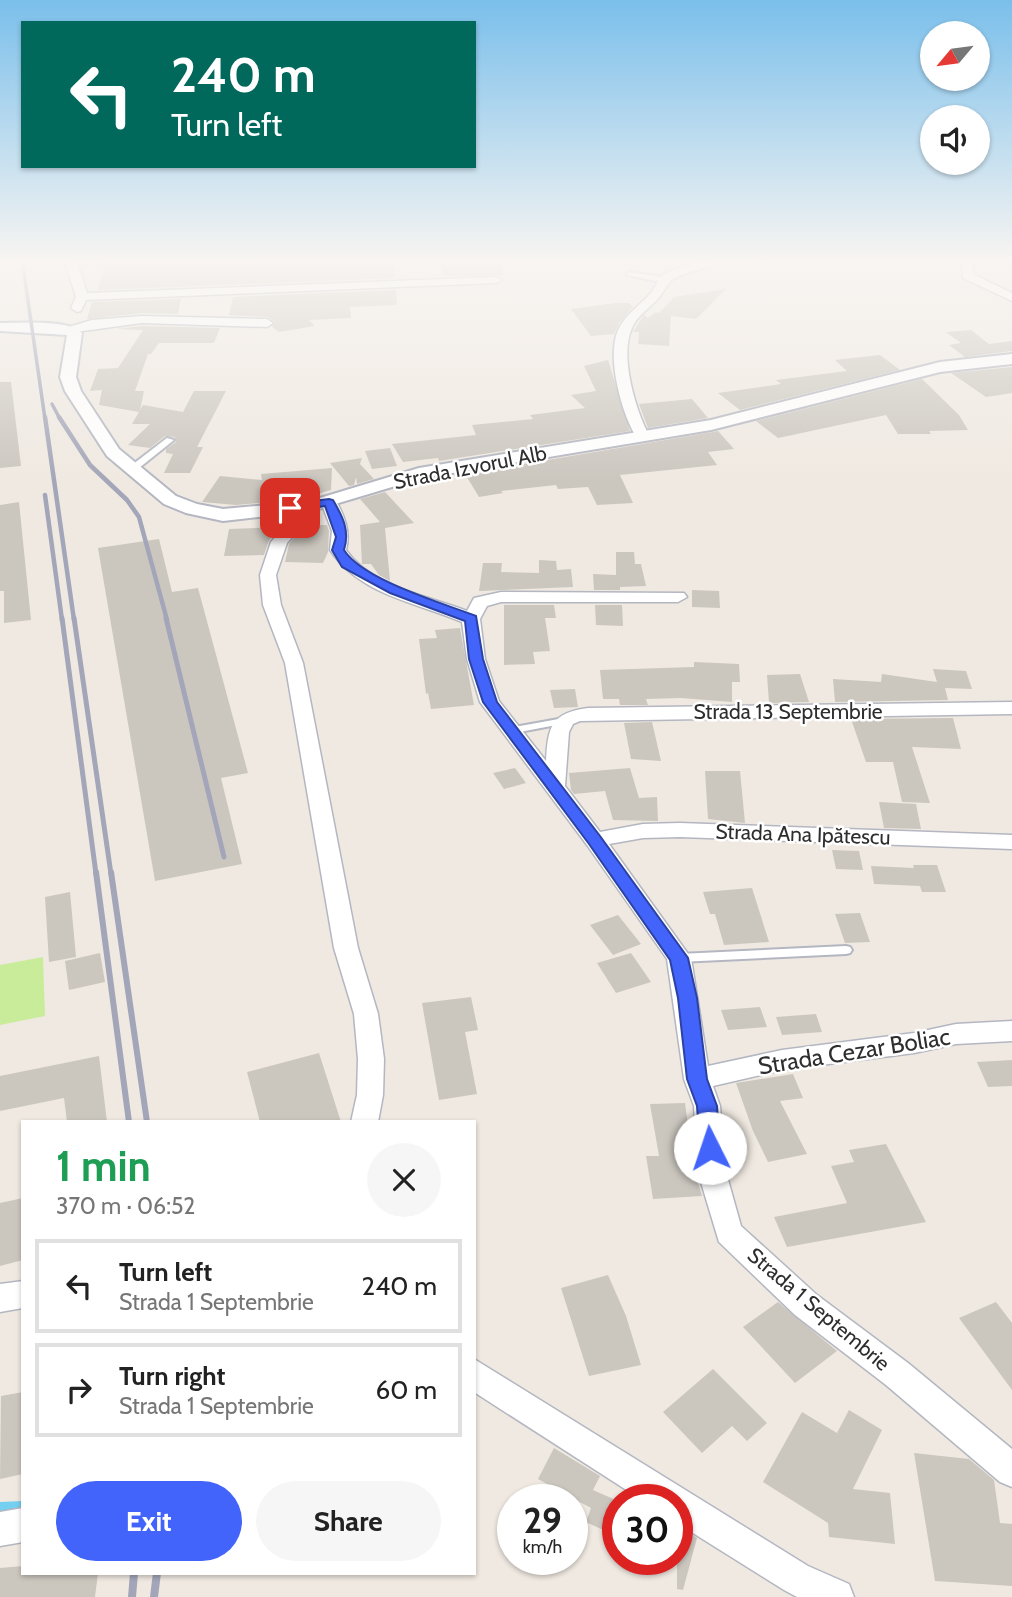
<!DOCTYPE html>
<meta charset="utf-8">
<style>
body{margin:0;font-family:Cabin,sans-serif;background:#f6f6f6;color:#222;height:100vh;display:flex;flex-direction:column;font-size:26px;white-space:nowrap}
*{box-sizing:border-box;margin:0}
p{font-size:23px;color:#767676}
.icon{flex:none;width:38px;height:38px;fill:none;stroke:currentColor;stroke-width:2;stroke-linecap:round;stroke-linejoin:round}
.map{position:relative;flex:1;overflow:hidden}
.drawer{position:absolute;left:21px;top:1120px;width:455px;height:455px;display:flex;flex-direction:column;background:#fff;border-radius:0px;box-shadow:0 2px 5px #0004}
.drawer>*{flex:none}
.guide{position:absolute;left:21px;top:21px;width:455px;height:147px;border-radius:0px;box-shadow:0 2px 5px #0004;background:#00695c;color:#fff;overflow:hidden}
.needle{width:46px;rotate:241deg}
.controls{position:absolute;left:920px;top:21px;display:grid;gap:14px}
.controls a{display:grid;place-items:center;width:70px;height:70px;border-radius:50%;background:#fff;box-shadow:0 2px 5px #0004;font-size:35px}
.speed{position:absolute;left:497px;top:1484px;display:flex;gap:14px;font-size:35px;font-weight:700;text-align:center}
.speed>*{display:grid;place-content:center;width:91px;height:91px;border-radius:50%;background:#fff;box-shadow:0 2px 5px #0004;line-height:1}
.speed small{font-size:18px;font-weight:400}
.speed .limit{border:10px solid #d22;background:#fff;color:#111}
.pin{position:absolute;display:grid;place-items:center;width:60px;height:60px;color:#fff;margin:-30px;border-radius:14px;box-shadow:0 4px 10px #0006}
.me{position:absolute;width:77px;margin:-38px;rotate:356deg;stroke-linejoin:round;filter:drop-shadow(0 0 5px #0008)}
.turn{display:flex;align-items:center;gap:24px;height:147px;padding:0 35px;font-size:32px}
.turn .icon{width:91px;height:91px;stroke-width:2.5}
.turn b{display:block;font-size:49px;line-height:60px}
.round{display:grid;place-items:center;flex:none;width:74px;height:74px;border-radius:37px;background:#f6f6f6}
.head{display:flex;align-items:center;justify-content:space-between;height:119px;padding:0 35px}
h1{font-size:42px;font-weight:700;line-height:52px;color:#1e9e55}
.primary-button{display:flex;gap:14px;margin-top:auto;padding:14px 35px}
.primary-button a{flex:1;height:80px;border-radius:42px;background:#4264fb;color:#fff;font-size:28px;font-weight:700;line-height:80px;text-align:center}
.primary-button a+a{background:#f6f6f6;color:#222}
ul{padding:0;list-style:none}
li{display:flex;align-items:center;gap:21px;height:94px;margin:0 14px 10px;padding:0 21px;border:4px solid #e0e0e0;border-radius:0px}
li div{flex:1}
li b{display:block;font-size:26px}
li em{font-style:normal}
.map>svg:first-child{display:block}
.pitch{fill:#c9ec9a}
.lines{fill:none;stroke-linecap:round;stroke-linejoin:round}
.stream{stroke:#75cff0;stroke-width:10}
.building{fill:#cbc7bf}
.service-casing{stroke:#b4b7c1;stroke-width:4}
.minor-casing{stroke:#b4b7c1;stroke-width:3}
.tertiary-casing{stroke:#b4b7c1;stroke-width:4}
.service{fill:#fff;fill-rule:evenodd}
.minor{fill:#fff;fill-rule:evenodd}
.tertiary{fill:#fff;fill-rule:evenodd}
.rail-far4{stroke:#a3a6b8;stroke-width:3.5}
.rail-far3{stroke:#a3a6b8;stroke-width:4.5}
.rail-far2{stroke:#a3a6b8;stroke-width:5}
.rail-far1{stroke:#a3a6b8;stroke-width:6}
.rail{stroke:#a3a6b8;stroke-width:8}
.route{fill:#4264fb;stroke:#2b41a3;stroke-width:2}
.labels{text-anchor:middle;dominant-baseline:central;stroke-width:5;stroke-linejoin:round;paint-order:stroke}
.street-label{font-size:21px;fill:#2e2e2e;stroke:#fff}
.near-street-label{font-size:24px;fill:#2e2e2e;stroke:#fff}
</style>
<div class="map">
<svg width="1012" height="1597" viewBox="0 0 1012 1597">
<rect width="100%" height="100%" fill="#efe9e1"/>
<polygon class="pitch" points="43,957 45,1016 0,1025 0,965"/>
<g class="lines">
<polyline class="stream" points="0,1507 23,1506"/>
</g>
<g class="building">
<polygon points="263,259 394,259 394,278 97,290 105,266"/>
<polygon points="438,259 500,259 504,275 445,276"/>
<polygon points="726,289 696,319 671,316 669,346 638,344 639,332 633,332 644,315 648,318 656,312 659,313 674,297"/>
<polygon points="396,290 397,305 350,307 351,318 309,320 315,326 279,332 272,327 275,322 268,317 229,315 233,297"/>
<polygon points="181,299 178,314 142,313 87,319 92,302"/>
<polygon points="616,303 629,303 633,307 619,323 614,334 591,336 571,309"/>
<polygon points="142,326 220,328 214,343 159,343 151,354 148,354 135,391 144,391 140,410 143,405 183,412 194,391 226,391 197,447 203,447 190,473 164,473 173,454 166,453 166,449 176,442 175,437 165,436 150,448 128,445 150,424 132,424 139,412 99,405 102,390 90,391 98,369 118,368 143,330 116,329"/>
<polygon points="971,330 989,344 1012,341 1012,351 965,357 949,345 961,343 946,332"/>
<polygon points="880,355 900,370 740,410 718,393 781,384 776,380 847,371 835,360"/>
<polygon points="608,360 630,431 439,461 438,458 403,462 392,444 476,435 472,425 533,419 530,415 585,408 571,395 596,391 584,366"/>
<polygon points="1012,367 1012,393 986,397 951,373"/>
<polygon points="922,379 959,415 968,430 929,431 931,434 898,434 886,415 778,438 756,421"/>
<polygon points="0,382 11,382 21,466 0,468"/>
<polygon points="692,399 708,418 648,428 639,404"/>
<polygon points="718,431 734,449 708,452 717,465 620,475 633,503 597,505 588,487 558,489 556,485 501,491 503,493 479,497 465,474"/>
<polygon points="390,448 397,466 372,469 365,451"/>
<polygon points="362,458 360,464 374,479 357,484 356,477 354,485 349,486 330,463"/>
<polygon points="332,468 331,490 300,499 236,505 202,502 220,476 262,480 261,474"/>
<polygon points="385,492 414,523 385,528 390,581 379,575 371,564 362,564 360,525 380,522 360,499"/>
<polygon points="19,502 31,620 4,623 4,591 0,591 0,505"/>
<polygon points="306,525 327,525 329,531 328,552 323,563 285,562 289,544"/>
<polygon points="281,527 269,540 264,555 224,556 229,529"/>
<polygon points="159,539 172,592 198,588 248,773 221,778 242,864 155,881 98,548"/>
<polygon points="616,552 634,552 635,564 641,564 646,586 620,587 620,590 594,590 593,574 616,575"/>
<polygon points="539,560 556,561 557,570 571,569 573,587 479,591 483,563 502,563 501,572 539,573"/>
<polygon points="692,590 719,591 720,608 692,607"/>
<polygon points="504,605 554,605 556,618 545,618 550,651 533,652 535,664 504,665"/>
<polygon points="595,605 622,605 623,626 596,625"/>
<polygon points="460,628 474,705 431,709 428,693 426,694 419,639 437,638 435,630"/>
<polygon points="694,662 739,664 740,682 732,682 732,702 681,698 646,699 648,705 620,705 619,699 603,699 600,670 694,667"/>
<polygon points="933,669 966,671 972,689 945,688 948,700 835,702 833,679 881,682 882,674 937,682"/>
<polygon points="800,674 809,702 769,703 767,675"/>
<polygon points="575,689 578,707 554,708 550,690"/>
<polygon points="953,718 961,749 912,747 930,803 902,802 893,762 866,762 851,719"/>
<polygon points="652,722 661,761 631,759 624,723"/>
<polygon points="515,768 526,783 504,789 493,773"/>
<polygon points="630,768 639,798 657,797 658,821 613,820 605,791 574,794 571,790 569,773"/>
<polygon points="705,771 740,771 745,823 708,819"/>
<polygon points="879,802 916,804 921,829 884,828"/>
<polygon points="832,850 859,851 863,870 836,869"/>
<polygon points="913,865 937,865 946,892 922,892 920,886 874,884 871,866 914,868"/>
<polygon points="752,888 769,942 724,945 715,914 710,914 703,892"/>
<polygon points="70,892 76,957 49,962 45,897"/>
<polygon points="860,913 870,942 845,943 835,914"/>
<polygon points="618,915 641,944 613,955 590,925"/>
<polygon points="100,953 105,982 69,990 65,961"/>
<polygon points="631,953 651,982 616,993 597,963"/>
<polygon points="471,997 478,1030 465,1032 477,1094 439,1100 422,1003"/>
<polygon points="760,1007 767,1027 728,1030 721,1010"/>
<polygon points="816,1014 822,1032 782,1035 776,1017"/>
<polygon points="319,1053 341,1122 260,1122 247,1072"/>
<polygon points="99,1056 107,1122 67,1122 64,1098 0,1111 0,1076"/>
<polygon points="1012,1060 1012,1086 988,1087 977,1062"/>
<polygon points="793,1074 803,1098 780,1101 807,1154 768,1162 753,1131 736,1083"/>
<polygon points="685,1103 694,1170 702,1196 653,1199 646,1156 659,1156 650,1104"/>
<polygon points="886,1144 926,1222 787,1247 774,1217 847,1203 831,1166 854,1162 849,1150"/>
<polygon points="23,1198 23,1260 0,1266 0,1203"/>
<polygon points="608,1275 626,1316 641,1365 589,1376 561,1288"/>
<polygon points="778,1302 837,1351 795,1383 743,1327"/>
<polygon points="996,1302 1012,1323 1012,1390 959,1318"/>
<polygon points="713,1369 767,1423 747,1441 732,1426 702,1453 663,1412"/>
<polygon points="23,1392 23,1474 0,1479 1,1396"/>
<polygon points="849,1410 882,1430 853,1489 890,1493 895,1544 829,1537 828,1523 763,1482 802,1412 837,1433"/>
<polygon points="554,1448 600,1476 593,1490 618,1501 618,1537 586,1522 591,1508 538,1479"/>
<polygon points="914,1453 969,1459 994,1480 1000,1523 1012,1524 1012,1586 935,1581"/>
<polygon points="677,1526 697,1538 683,1590 677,1589"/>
<polygon points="23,1566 23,1573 98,1573 95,1597 0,1597 0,1568"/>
</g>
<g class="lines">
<g class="service-casing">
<g id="service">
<polygon points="629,272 669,278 656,281 627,275 627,273"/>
<polygon points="167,438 174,440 134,472 128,472 128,468"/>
<polygon points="564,718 569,721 567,723 509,734 504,731 509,728"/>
<polygon points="846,946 850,947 852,950 850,953 846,954 679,962 675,961 673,958 675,955 679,954"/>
</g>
</g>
<g class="minor-casing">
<g id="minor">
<polygon points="64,259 134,259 128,262 78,265 87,293 496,277 502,280 496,283 86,300 81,311 77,312 71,308 76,297"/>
<path d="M707,259H723C709,270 688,270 673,279C667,283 663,294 657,300C648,309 637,316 632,328C619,356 636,412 650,437L643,441L638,440C622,416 606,358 618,330C625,315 639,306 650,294C655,289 657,280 662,276C669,269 697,263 707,259Z"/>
<polygon points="962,259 972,259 973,274 1012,293 1012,301 963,278"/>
<polygon points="142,316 267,319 273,323 267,327 142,323 68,333 62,329 92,320"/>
<path d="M329,497L335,499C344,515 351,531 346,550C373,588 426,595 467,611L474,598L501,592L684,593L687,597L678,602H501L487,606L480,619L485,659L499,701L546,761C548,726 551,713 588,708L1012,702V714L580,721L573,724L569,732L565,786L600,832L643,824L680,823L1012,835V849L680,837L643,838L609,844L691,958L708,1066L782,1050L914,1033L956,1024L1012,1021V1041L956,1044L914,1053L782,1070L713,1086L720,1106L725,1169L741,1226L817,1295L908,1363L1012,1449V1487L1000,1482L886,1385L795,1315L719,1242L697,1169L694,1106L684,1079L667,959L587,845L480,702L467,659L462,622C415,602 360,595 330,550L332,531L321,502Z"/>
<polygon points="312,501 320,506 287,543 276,575 281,605 303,663 358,948 378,1014 384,1059 383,1095 378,1122 351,1122 357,1095 358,1059 354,1014 334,948 285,663 263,605 260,575 271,542 306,503"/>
<polygon points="23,1281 23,1308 0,1312 0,1284"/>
<polygon points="474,1359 808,1566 849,1584 854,1597 797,1597 784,1590 677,1523 677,1500 642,1500 474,1392"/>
<polygon points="23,1508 23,1542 0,1546 0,1512"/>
</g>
</g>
<g class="tertiary-casing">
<path id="tertiary" d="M0,323C20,323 69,319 82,333L76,377L81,391L119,449L176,496L197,504L223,509L310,501L419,468L711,420L940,362L1012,354V364L940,372L711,430L422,478L312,511L223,521L186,513L164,504L107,456L65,391L60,377L67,335L0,331Z"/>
</g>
<use href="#service" class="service"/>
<use href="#minor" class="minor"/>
<use href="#tertiary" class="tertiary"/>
<g class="rail-far4">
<polyline points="22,259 45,419"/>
<polyline points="52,404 60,419"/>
</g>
<g class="rail-far3">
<polyline points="45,417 74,620"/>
<polyline points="59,417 90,465 127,500 139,517 167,620"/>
<polyline points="45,495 62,620"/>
</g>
<g class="rail-far2">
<polyline points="62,618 96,874"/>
<polyline points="74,618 111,874"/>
<polyline points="166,618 224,857"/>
</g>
<g class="rail-far1">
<polyline points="96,872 129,1122"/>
<polyline points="111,872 147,1122"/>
</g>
<g class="rail">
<polyline points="132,1597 134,1573"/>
<polyline points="154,1597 157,1573"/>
</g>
</g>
<linearGradient id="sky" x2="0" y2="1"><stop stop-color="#7abfeb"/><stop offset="0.54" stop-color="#f8f5f2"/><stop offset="1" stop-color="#f8f5f2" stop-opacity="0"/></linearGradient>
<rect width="1012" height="482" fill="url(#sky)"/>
<path class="route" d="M329,499L333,500C343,517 350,531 344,550C363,580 442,603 476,616L483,659L497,702L600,836L688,958L697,998L707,1079L717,1106L720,1148L717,1154L710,1156L703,1154L700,1148L697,1106L687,1079L678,998L670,960L589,844L483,702L469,659L465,621L390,593L342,567L332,550L336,537L325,506L290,512L284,508L290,504Z"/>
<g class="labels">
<g class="street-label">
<text transform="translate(470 467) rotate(-11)">Strada Izvorul Alb</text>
<text x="788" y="711">Strada 13 Septembrie</text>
<text transform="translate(803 834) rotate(2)">Strada Ana Ipătescu</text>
<text transform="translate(819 1309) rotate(40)">Strada 1 Septembrie</text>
</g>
<g class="near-street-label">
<text transform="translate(854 1051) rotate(-9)">Strada Cezar Boliac</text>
</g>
</g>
</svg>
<div class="controls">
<a><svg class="needle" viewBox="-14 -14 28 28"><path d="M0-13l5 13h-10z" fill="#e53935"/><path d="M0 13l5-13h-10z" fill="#767676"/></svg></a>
<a><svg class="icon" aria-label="sound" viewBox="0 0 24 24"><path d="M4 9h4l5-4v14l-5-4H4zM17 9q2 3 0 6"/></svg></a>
</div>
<div class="speed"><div>29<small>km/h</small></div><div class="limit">30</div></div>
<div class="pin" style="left:290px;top:508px;background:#d93025"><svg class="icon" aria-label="arrive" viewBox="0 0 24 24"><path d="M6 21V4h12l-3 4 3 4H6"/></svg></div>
<svg class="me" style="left:710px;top:1148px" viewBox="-20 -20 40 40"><circle r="19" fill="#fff"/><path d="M0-13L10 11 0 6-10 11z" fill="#4264fb"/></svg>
<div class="guide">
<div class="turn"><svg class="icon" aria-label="left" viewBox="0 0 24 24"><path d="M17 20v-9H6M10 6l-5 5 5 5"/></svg><div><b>240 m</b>Turn left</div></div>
</div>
<section class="drawer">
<div class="head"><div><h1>1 min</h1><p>370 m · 06:52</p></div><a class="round"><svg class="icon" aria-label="close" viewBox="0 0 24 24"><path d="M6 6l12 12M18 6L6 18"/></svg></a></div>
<ul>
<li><svg class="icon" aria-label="left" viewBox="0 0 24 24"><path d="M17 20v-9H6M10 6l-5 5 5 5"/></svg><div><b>Turn left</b><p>Strada 1 Septembrie</p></div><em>240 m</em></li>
<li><svg class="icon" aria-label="right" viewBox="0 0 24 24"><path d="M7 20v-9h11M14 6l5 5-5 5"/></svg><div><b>Turn right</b><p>Strada 1 Septembrie</p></div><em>60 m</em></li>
</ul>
<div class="primary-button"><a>Exit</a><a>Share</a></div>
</section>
</div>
